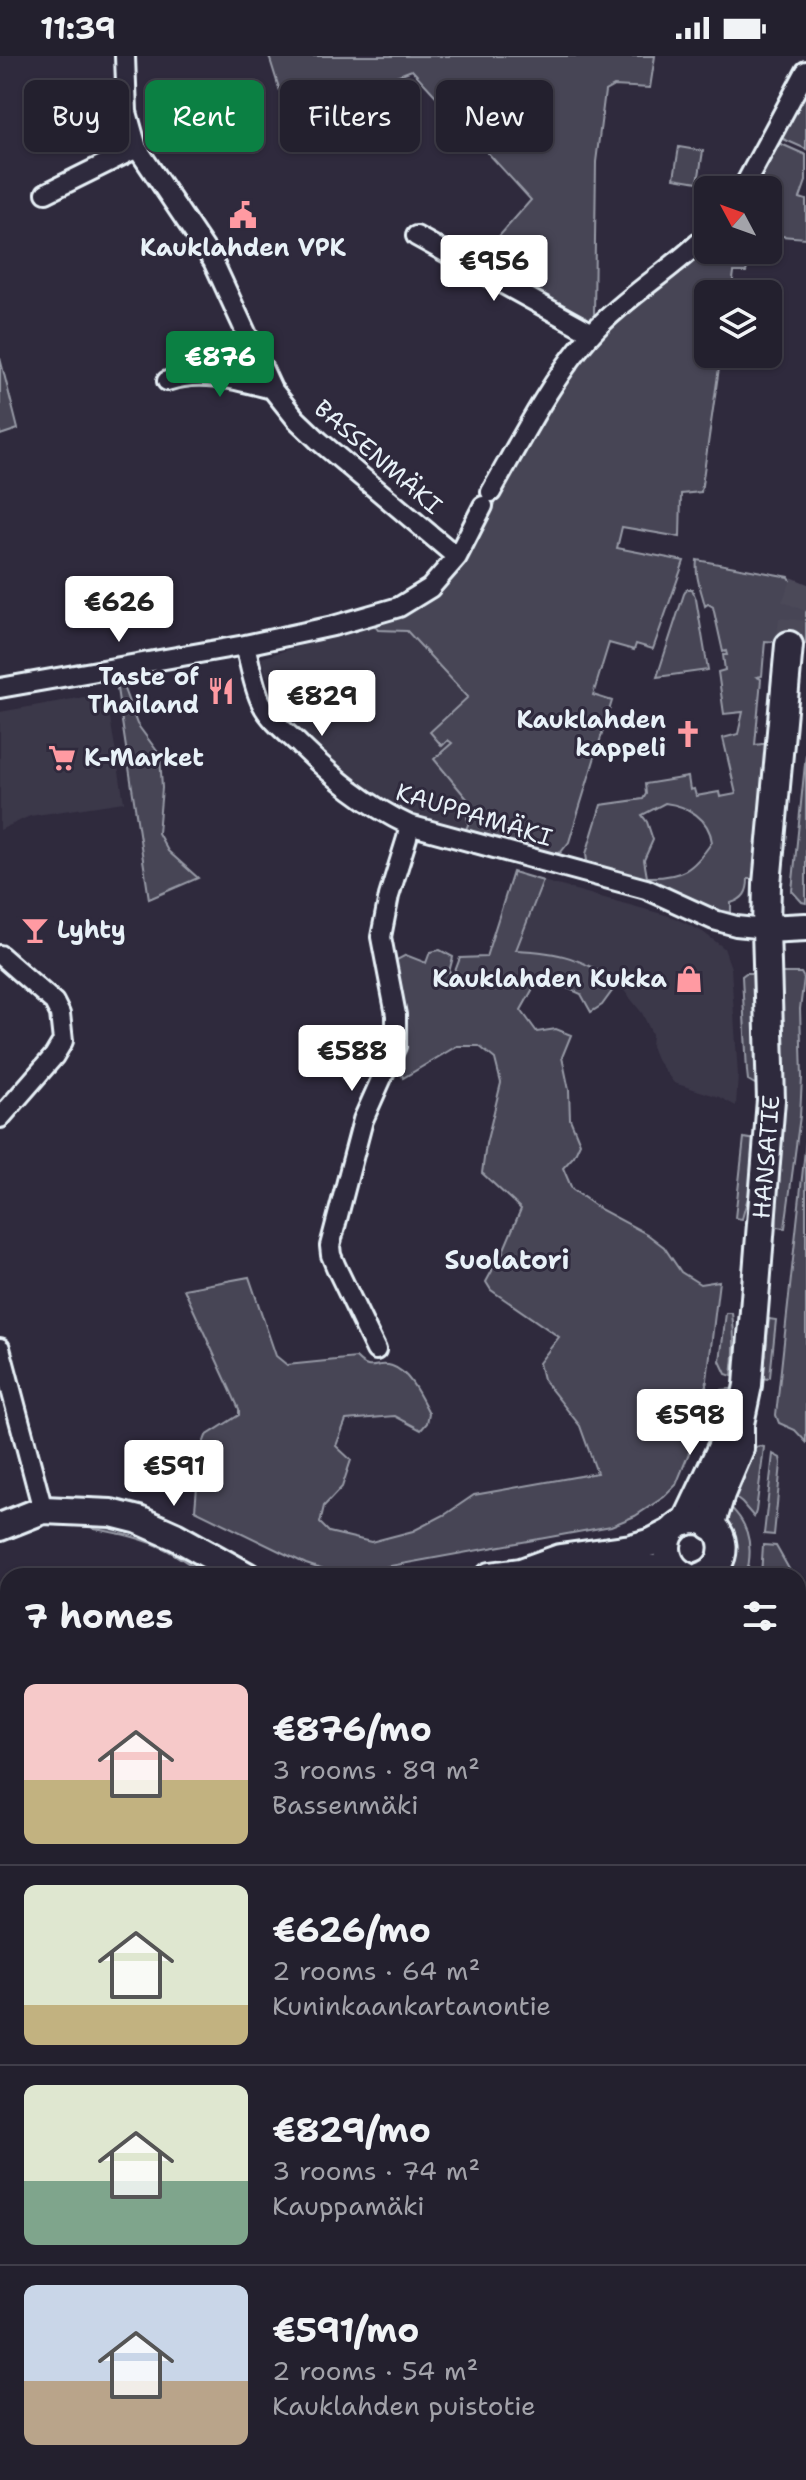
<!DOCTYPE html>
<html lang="en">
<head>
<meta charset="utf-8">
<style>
  body { margin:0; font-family:"Shantell Sans",sans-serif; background:#2b2836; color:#f1f3f6; height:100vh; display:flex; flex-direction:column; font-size:30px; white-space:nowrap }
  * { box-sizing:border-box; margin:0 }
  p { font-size:26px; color:#a3a3aa }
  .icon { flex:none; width:44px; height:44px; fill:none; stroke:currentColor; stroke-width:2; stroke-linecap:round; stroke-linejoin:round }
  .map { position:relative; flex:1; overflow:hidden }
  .side { position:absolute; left:0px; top:1512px; width:806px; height:912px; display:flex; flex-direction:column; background:#23202e; border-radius:24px 24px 0 0; box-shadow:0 2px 6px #0004,0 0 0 2px #403e4a }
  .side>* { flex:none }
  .banner { position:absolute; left:24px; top:24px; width:758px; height:72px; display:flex; gap:16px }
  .needle { width:52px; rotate:311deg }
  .buttons { position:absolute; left:694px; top:120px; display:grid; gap:16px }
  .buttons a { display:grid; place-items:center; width:88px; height:88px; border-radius:12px; background:#23202e; box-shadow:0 2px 6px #0004,0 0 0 2px #403e4a; font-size:40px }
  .price { position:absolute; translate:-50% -68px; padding:0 18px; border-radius:8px; background:#fff; color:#222; font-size:26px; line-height:52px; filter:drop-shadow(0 2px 4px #0008) }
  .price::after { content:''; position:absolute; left:50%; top:48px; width:24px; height:18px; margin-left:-12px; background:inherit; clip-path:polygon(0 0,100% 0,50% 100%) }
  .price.selected { background:#0b8043; color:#fff }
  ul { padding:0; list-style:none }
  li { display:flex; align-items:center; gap:24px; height:200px; padding:0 24px }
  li+li { border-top:2px solid #403e4a }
  li span { display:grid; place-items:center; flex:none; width:224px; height:160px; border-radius:12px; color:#555 }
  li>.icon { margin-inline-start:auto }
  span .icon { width:96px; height:96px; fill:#fffc; stroke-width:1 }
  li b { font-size:34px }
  h2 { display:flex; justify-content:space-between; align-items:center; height:96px; padding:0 24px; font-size:34px }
  .pill { padding:0 28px; border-radius:12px; background:#23202e; box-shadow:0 2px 6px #0004,0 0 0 2px #403e4a; font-size:28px; line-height:72px }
  .pill.selected { background:#0b8043; color:#fff }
  .status { display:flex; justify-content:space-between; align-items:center; height:56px; padding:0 40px; background:#23202e; direction:ltr }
  .status svg { height:22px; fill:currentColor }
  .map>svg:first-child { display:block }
</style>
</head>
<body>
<div class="status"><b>11:39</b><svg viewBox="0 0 49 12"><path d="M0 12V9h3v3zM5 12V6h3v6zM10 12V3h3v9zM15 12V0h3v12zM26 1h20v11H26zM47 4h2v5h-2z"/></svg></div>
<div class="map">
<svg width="806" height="2424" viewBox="0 0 806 2424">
  <rect width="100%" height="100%" fill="#2f2a3d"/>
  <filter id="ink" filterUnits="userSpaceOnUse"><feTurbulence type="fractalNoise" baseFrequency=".0125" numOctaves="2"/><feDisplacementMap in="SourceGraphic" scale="16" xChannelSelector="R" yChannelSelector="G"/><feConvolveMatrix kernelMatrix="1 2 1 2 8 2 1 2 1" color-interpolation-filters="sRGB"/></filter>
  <g filter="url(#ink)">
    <path fill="#3b3749" d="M373 567 378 574 407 575 468 642 430 676 442 689 481 656 473 750 467 762 469 767 465 775 405 761 381 749 301 681 285 663 270 631 261 602Z
      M106 637 124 746 30 760 0 774V656Z
      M543 825 673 861 703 876 724 892 731 912 738 1019 736 1050 719 1041 674 1027 656 1003 651 990 652 978 642 957 618 927 515 894Z
      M806 1994V2424H766L767 2416H798V2099Z
      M0 2030 8 2040V2416H151L157 2421 155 2424H0Z
      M278 2416H709L708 2424H278Z"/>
    <path fill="#464455" stroke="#979aa6" stroke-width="2" fill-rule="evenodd" d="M269 0H655L650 32 614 30 605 35 596 106 594 259 589 266 479 203 531 144 412 14 288 61Z
      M806 34V93L781 82Z
      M779 87 806 99V125L800 142 806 144V182L768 179V134H751Z
      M679 91 703 95 698 126 674 122Z
      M708 187V194H752L746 216H734L731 238H708V298H721L701 436 681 438 680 481 622 471 617 492 684 505 653 593 636 588 634 594 609 587 593 639 612 645 569 786 561 796 552 799 465 775 469 767 467 762 473 750 434 703 452 687 448 684 442 690 430 676 468 641 407 575 378 574 373 567 438 534 469 498 551 340 595 283 683 213Z
      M0 302 18 373 0 379Z
      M697 504 789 521 802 542 806 544V588L765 585 762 620 757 621 761 623 755 689 769 687 757 823H748C748 836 744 843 731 847V856L711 854 591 809 587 805 586 798 601 749 643 743 646 738 645 728 688 721 690 734 694 733 696 740 719 736 720 741 736 738 723 682 738 678 743 656 724 658 718 616 725 614 723 599H727L726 595 723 596 713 551 708 548 705 550C701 532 695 522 697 504ZM665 747C688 750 709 762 712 786 693 814 682 822 647 821L644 804 653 784 647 766 642 759Z
      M687 533H692L696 543 708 614 657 621 684 538Z
      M121 625 137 668 160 699 162 732 158 777 168 795 198 822 149 843 116 626Z
      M806 698V847L802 846 792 835Z
      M513 816 543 825 516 894C561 896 581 902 618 927L602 949 591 956 581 938 540 920 521 954 537 976 556 973 571 979 562 1001 569 1034 570 1063 580 1087 574 1100 563 1112 572 1133 600 1153 647 1178 664 1191 681 1216 700 1228 719 1225 702 1365 676 1429 664 1441 635 1460 611 1470 352 1517 327 1515 306 1508 195 1454 200 1396 206 1380 239 1359V1353L184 1233 249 1221 276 1300 287 1309 356 1302C372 1319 376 1304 392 1310 410 1316 421 1342 429 1357L427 1367 421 1374 395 1360 346 1364 336 1390 351 1404 342 1431 324 1450 320 1467 329 1476 371 1486 413 1475 446 1458 474 1439 597 1417 580 1370 543 1323 539 1307 559 1281 491 1234 486 1226 492 1215 493 1201 502 1198 521 1153 482 1117 486 1088 501 1027 495 1003 479 990H457L403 1022 397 1004 391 907 406 899 426 907 430 896 440 894 453 901 449 916 454 918 460 902 486 901Z
      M746 917H756L759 1027 755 1028 748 1024 747 1015 742 920Z
      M777 917H801L804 922 800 953 802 1022 800 1060 785 1172 777 1171 775 1118Z
      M744 1082 756 1084 753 1123 742 1163 735 1162Z
      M806 1085V1386L795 1374 779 1367 776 1359Z
      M726 1257H732C735 1279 735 1299 732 1320L726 1318 720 1305Z
      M769 1263 776 1264 770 1321 767 1323 763 1322Z
      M731 1333 721 1371 695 1418V1413L714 1370 719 1336 721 1334Z
      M759 1390 764 1391 756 1455 754 1461 742 1447 728 1436 752 1392Z
      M773 1398 780 1402 781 1407 774 1479 764 1478Z
      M724 1446C750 1465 754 1491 746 1520H724Z
      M90 1465 142 1475 223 1520C201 1520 186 1504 167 1494 144 1482 119 1477 94 1473L90 1470Z
      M763 1489 776 1490 793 1520H761Z
      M0 1558 8 1561V1703L0 1705Z
      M8 2159V2210L5 2213 8 2217 0 2223V2168Z
      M195 2416H278V2424H187Z"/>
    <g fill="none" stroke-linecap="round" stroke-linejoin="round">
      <path stroke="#4b4859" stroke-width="26" stroke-dasharray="26 13" stroke-linecap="butt" d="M789 589 793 553 806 522"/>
      <g stroke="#e8f1f8" stroke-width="24">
        <path id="street" d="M125 0 127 56 137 92 213 205 272 333 296 363 319 385 457 501
          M742 134 806 15
          M46 137 137 92
          M416 180 592 277
          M167 325C202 313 237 324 272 333
          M491 436C520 385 555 316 595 274 628 239 673 213 708 178
          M245 589C250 608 253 630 262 648 270 664 287 677 300 689 333 721 366 749 409 769L646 833 714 864 736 870 766 873
          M0 632 245 589 333 570 399 551 430 532 457 501 483 450
          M0 899 54 946 60 958 63 985 54 1000 0 1062
          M0 1292 43 1454
          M376 1294 336 1211 331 1199 330 1190 363 1064 396 990V959L381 881 389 840 407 782 409 769
          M0 1963 8 1974
          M167 2424 174 2416"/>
      </g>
      <g stroke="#e8f1f8" stroke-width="32">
        <g id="secondary">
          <path d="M766 873 806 871"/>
          <path d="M686 1466 724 1386 729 1380"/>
          <path id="s1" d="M711 1470 721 1438 740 1393V1368L748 1329 771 1044 766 873 767 828 789 589"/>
          <path d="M0 1471 43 1454 111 1457 139 1464 175 1480 247 1520"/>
          <path d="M490 1520 521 1516 560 1502 631 1492 652 1486 671 1476"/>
          <path d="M569 1520 634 1512 674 1513"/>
          <path d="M686 1520C657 1508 662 1464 696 1464 729 1465 732 1512 701 1520"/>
          <path d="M740 2424 741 2416"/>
        </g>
      </g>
      <use href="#street" stroke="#2f2a3d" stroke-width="18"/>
      <use href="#secondary" stroke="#2f2a3d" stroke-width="26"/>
      <g stroke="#e8f1f8" stroke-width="8">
        <path id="rail" d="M798 2206 806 2127
          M798 2345 806 2265
          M776 2424 777 2416
          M790 2424 791 2416"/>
      </g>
      <use href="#rail" stroke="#2f2a3d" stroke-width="5" stroke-dasharray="15" stroke-linecap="butt"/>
    </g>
  </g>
  <defs>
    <g id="civic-bare" transform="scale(2.16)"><path d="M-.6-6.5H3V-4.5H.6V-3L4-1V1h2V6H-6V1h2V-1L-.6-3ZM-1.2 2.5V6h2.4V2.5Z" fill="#ff9aa2" stroke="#2f2a3d" stroke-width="2.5" paint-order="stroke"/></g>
    <g id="restaurant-bare" transform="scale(2.16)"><path d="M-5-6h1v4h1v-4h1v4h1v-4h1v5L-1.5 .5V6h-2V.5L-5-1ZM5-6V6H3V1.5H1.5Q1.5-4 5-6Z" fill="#ff9aa2" stroke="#2f2a3d" stroke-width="2.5" paint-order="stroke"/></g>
    <g id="church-bare" transform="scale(2.16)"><path d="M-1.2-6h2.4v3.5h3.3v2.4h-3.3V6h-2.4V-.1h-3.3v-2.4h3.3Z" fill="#ff9aa2" stroke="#2f2a3d" stroke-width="2.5" paint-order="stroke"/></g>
    <g id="supermarket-bare" transform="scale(2.16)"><path d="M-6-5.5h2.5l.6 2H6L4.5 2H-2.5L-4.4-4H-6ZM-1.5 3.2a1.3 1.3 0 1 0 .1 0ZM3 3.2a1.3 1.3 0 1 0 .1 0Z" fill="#ff9aa2" stroke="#2f2a3d" stroke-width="2.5" paint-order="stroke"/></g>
    <g id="bar-bare" transform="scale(2.16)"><path d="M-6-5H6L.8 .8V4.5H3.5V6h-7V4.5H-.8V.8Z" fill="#ff9aa2" stroke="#2f2a3d" stroke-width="2.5" paint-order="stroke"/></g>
    <g id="shop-bare" transform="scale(2.16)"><path d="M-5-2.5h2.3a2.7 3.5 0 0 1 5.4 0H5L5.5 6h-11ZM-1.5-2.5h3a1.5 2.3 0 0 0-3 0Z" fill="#ff9aa2" stroke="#2f2a3d" stroke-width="2.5" paint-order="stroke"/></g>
  </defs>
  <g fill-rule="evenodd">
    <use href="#civic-bare" x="243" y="159"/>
    <use href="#restaurant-bare" x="221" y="635"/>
    <use href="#church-bare" x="688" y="678"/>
    <use href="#supermarket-bare" x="62" y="702"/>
    <use href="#bar-bare" x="35" y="874"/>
    <use href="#shop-bare" x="689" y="923"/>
  </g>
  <g text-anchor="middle" stroke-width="6" stroke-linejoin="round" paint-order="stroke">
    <g font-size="24" font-weight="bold" fill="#e8f1f8" stroke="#2f2a3d" text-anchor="end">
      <text x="243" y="200" text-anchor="middle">Kauklahden VPK</text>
      <text x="199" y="629">Taste of<tspan x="199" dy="28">Thailand</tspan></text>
      <text x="666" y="672">Kauklahden<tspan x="666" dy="28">kappeli</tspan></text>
      <text x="84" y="710" text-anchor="start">K-Market</text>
      <text x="57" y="882" text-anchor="start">Lyhty</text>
      <text x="667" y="931">Kauklahden Kukka</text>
    </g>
    <g font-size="24" fill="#e8f1f8" stroke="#2f2a3d">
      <text transform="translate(378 401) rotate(41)" y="8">BASSENMÄKI</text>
      <text transform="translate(474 759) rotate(17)" y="8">KAUPPAMÄKI</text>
      <text dy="8" stroke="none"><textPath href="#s1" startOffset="376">HANSATIE</textPath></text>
    </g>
    <g font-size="26" font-weight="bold" fill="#e8f1f8" stroke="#2f2a3d">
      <text x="507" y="1213">Suolatori</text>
    </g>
  </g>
</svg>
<div class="buttons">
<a><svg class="needle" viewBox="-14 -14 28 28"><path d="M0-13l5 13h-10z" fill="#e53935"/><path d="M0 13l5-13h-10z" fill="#a3a3aa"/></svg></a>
<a><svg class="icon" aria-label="layers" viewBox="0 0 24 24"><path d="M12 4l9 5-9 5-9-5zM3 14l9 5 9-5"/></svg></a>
</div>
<b class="price" style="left:494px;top:247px">€956</b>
<b class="price selected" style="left:220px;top:343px">€876</b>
<b class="price" style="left:119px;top:588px">€626</b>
<b class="price" style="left:322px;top:682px">€829</b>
<b class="price" style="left:352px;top:1037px">€588</b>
<b class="price" style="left:690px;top:1401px">€598</b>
<b class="price" style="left:174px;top:1452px">€591</b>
<div class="banner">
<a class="pill">Buy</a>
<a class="pill selected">Rent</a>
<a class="pill">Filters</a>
<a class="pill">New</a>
</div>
<section class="side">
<h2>7 homes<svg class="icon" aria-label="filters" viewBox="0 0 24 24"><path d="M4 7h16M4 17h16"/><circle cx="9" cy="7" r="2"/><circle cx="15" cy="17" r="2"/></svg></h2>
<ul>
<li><span style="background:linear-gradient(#f6c9c9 60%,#c2b280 0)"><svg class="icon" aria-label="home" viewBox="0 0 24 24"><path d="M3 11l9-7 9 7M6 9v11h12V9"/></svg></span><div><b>€876/mo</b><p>3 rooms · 89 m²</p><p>Bassenmäki</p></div></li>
<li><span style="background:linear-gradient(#dfe7d0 75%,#c2b280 0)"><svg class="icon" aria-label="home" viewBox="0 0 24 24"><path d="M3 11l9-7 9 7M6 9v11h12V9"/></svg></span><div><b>€626/mo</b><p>2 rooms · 64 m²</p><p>Kuninkaankartanontie</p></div></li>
<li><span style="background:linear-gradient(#dfe7d0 60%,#7fa58c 0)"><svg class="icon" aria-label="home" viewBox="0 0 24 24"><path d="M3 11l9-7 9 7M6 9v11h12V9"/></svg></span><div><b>€829/mo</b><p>3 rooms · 74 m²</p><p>Kauppamäki</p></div></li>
<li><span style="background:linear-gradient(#c9d6e8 60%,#b9a48a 0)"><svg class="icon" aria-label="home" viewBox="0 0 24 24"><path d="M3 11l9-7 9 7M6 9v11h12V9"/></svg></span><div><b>€591/mo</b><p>2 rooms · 54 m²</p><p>Kauklahden puistotie</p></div></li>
</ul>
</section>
</div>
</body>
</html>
